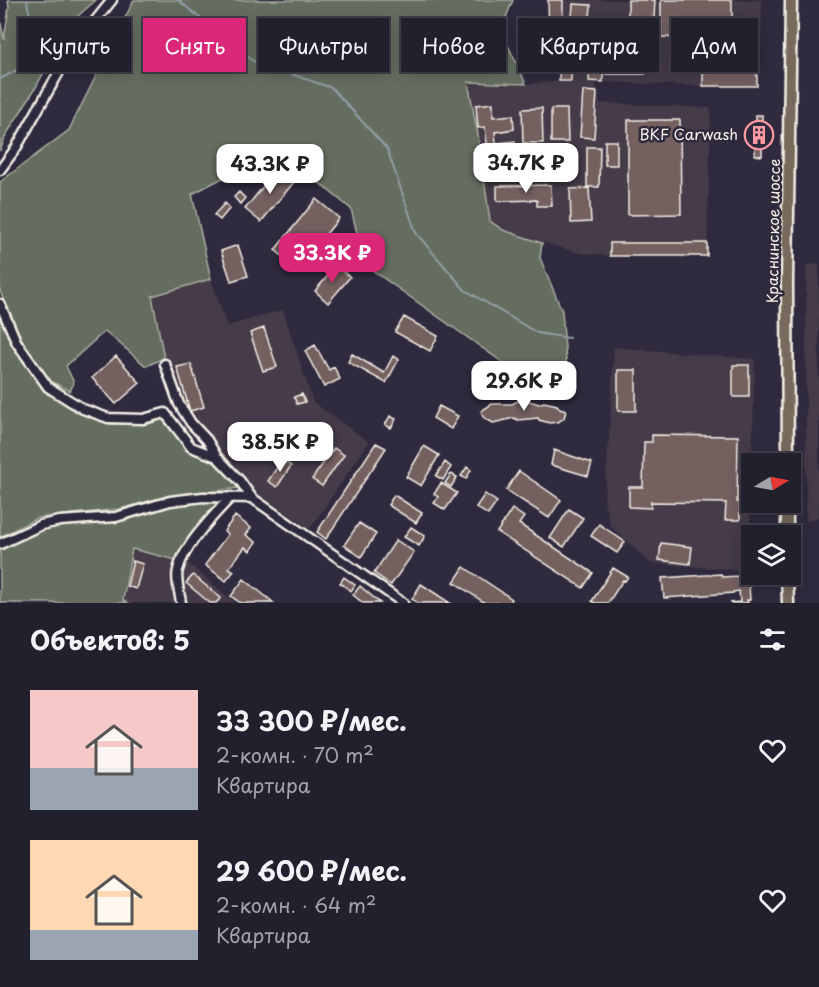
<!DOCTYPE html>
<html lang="ru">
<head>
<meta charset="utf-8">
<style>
  body { margin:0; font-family:"Playpen Sans",sans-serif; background:#2b2836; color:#f1f3f6; height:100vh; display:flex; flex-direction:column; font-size:22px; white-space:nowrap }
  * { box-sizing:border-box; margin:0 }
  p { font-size:20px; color:#a3a3aa }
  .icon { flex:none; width:33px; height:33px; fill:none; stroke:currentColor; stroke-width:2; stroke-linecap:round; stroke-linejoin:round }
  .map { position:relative; height:603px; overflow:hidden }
  .panel { display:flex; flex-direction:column; background:#23202e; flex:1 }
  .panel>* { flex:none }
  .top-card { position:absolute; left:18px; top:18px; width:783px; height:54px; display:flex; gap:12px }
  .needle { width:39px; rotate:80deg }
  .buttons { position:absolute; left:741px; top:453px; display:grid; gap:12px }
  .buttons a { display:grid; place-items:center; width:60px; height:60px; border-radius:0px; background:#23202e; box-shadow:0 3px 15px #0003,0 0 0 2px #403e4a; font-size:30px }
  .price { position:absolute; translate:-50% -51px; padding:0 14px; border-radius:12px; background:#fff; color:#222; font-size:20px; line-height:39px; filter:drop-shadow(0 2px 3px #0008) }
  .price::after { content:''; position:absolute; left:50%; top:36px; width:18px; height:14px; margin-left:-9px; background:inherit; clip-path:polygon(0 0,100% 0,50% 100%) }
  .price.current { background:#db2777; color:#fff }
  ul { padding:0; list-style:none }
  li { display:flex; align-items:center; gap:18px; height:150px; padding:0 30px }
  li span { display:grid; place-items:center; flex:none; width:168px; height:120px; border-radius:0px; color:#555 }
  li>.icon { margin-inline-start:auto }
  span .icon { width:72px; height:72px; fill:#fffc; stroke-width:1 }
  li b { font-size:26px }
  h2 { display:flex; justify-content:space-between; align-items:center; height:72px; padding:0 30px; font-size:26px }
  .tag { padding:0 21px; border-radius:0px; background:#23202e; box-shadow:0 3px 15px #0003,0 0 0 2px #403e4a; font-size:21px; line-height:54px }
  .tag.current { background:#db2777; color:#fff }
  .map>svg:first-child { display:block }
</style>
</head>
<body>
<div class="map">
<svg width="819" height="603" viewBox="0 0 819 603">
  <rect width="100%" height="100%" fill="#2f2a3d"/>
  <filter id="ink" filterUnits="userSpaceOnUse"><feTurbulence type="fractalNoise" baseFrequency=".0167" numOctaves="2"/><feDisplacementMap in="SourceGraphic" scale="12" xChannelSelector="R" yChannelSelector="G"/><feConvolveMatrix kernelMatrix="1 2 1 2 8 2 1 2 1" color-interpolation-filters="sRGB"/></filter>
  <g filter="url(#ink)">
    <path fill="#443a48" d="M548 0H762L761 42 758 44 757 86H703L596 82 600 103 711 108 707 256H610L579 253 503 230 490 221 478 135 468 82 526 84 559 81 560 45 549 35Z
      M819 264V516L806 522V265Z
      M211 279 227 326 283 310 313 402 369 442 310 529 252 490 185 408 164 358 151 296Z
      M614 347 755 359 749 571 650 563 611 527 604 501 610 424Z
      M132 549 187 562 235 603H128L123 600Z"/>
    <path fill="#656d60" stroke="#acafa4" stroke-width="1.5" d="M8 0H96L70 23 36 87 6 135 0 151V19L4 39 9 7Z
      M134 0H513L501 30 526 84 468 82 478 135 490 221 503 230 542 243 540 258 562 311 567 373 515 371 365 265 351 209 278 149 192 194 211 279 152 296 164 358 146 366 105 331 66 366 74 383 70 391 48 380 21 338 0 291V182L69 130Z
      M0 316 14 346 48 395 55 394 92 418 111 424H149L161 418 186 448 216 463 240 488 156 499 120 509 37 518 0 537Z
      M202 500H220L196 527 176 560 132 549 123 600 128 603H0V551L39 528 107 522 164 506Z"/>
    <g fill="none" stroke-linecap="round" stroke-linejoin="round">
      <path stroke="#919ea6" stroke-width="2" d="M178 0 253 61 332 88 387 149 416 233 465 290 537 333 569 338
        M0 79 19 69 38 66C44 45 29 22 27 0"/>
    </g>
    <path fill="#746160" stroke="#f4f1e8" stroke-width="1.5" d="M548 0H563V35H549Z
      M628 0H655L654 18H628Z
      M661 0H732V52L693 53V69H673V57H680L679 38 661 37Z
      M573 4 591 5 590 18 572 17Z
      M560 44 572 45 571 81H559Z
      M590 47H604L603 82 589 81Z
      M606 60H645V74H606Z
      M757 71V86H703V72Z
      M583 91 597 92 594 138 580 137Z
      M493 103V117L513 115 514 129 495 132 496 143 515 141 516 149 510 148 511 155 500 156V150L488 152 485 127 478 128 476 105Z
      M542 108 543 143H523L522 109Z
      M551 109H567L568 142H551Z
      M756 115H762V156L755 155Z
      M628 120H680L681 214 628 215Z
      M605 141H617V165H605Z
      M587 147H600L599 187H587Z
      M568 161 569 176H555L554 162Z
      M278 168 294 182 261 222 245 209Z
      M551 185 552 206H537V200L497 201V186Z
      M589 188 591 222 571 223 570 189Z
      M239 192 245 198 240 204 234 197Z
      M316 199 339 218 298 269 275 250Z
      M225 203 230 208 220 220 214 215Z
      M610 243H707V256H610Z
      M238 245 248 276 231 281 221 251Z
      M336 266 350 277 328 303 315 291Z
      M404 317 438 336 430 351 395 332Z
      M264 328 277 367 263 371 250 333Z
      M315 345 329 370 334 367 340 379 324 387 305 351Z
      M352 354 384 373 393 356 399 359 386 383 348 362Z
      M116 356 140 383 116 404 92 378Z
      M191 364 204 407 190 411 177 367Z
      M733 365H749V397H733Z
      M618 370H636V411H618Z
      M302 394 305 402 297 404 294 397Z
      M518 401H529L539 404 544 402 557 405 560 409 566 411 564 418 558 422 550 423 539 420 538 418 518 420 514 418 493 423 483 417 481 411 492 404H512Z
      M439 406 458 416 451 429 433 418Z
      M390 416 396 419 391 428 385 425Z
      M652 435 738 436 737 502H740V520H725L726 503 651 502V508L629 507V487H643L644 442H652Z
      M376 443 386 448 326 539 317 532Z
      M424 446 439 455 421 486 406 477Z
      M334 448 344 455 322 486 312 479Z
      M554 450 592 463 588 476 551 465Z
      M282 460 291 466 277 487 268 481Z
      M445 462 451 467 443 480 436 476Z
      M467 467 471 470 466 479 461 476Z
      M519 471 561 500 549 518 506 490Z
      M451 474 457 477 451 487 445 483Z
      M441 483 457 493 445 510 434 503 438 497 434 494Z
      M485 494 497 502 488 515 476 507Z
      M394 495 422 513 416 523 388 505Z
      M512 509 524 517 519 524 593 573 583 588 497 532Z
      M569 509 583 518 564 547 550 538Z
      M235 516 251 528 246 535 256 542 250 551 245 547 229 568 234 571 226 581 205 565 228 534 224 531Z
      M359 523 376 534 361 557 344 545Z
      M599 524 625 542 617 553 591 536Z
      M411 527 425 536 419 546 404 537Z
      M396 540 414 552 391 585 374 573Z
      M661 543 692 547 690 564 659 560Z
      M743 543H752V560L743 559Z
      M133 561 143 564 136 589 127 586Z
      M464 567 512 599 510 603H485L454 582Z
      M613 568 628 577 625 581 623 580 608 603H595L592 601Z
      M721 574 722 577 741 576 742 581 746 580V585H749L750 600H747L748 603H730L740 602 739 591 733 592V593L664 598 662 578Z
      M193 575 221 598 216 603H210L186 583Z
      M344 577 355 585 351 591 340 583Z
      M244 579 274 603H240L231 596Z
      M421 584 450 603H418L412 599Z
      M360 586 380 603H363L353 595Z"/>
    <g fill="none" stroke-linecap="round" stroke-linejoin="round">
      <g stroke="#f4f1e8" stroke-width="13">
        <path id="minor" d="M0 170 16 148 71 51 112 0
          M0 304 17 343 48 387 83 409 108 418 143 419 165 413 191 447 217 457
          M165 364 179 404 191 423 207 440 217 457 240 481 252 498 403 603
          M0 544 41 525 60 521 116 517 170 501 203 497 252 498
          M181 603C180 593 175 579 178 570 184 545 214 515 231 497"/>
      </g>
      <g stroke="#f4f1e8" stroke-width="15">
        <path id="major" d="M788 464 787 283 791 0
          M787 502V536
          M787 574 788 603"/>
      </g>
      <use href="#minor" stroke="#2f2a3d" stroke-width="8"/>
      <use href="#major" stroke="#77695c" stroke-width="10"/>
    </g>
  </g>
  <defs>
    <g id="building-ring" transform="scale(1.5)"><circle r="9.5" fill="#2f2a3d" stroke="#ff9aa2" stroke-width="1.5"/><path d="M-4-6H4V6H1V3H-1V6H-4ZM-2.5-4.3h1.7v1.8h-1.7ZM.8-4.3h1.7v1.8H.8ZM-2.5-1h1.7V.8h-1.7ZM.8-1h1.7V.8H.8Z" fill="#ff9aa2"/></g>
  </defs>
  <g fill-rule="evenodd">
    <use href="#building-ring" x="759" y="135"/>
  </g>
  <g text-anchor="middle" stroke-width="5" stroke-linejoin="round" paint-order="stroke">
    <g font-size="15" fill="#f4f1e8" stroke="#2f2a3d" text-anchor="end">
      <text x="738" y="140">BKF Carwash</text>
    </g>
    <g font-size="15" fill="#f4f1e8" stroke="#2f2a3d">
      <text transform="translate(774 231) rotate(-89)" y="5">Краснинское шоссе</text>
    </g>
  </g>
</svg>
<div class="buttons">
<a><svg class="needle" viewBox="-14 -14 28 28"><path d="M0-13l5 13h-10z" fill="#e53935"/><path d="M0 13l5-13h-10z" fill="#a3a3aa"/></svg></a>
<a><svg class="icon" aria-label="layers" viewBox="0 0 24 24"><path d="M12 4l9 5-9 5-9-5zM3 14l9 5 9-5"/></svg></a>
</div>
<b class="price" style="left:526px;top:194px">34.7K ₽</b>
<b class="price" style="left:270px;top:195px">43.3K ₽</b>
<b class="price current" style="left:332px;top:284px">33.3K ₽</b>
<b class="price" style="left:524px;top:412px">29.6K ₽</b>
<b class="price" style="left:280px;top:473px">38.5K ₽</b>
<div class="top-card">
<a class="tag">Купить</a>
<a class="tag current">Снять</a>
<a class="tag">Фильтры</a>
<a class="tag">Новое</a>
<a class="tag">Квартира</a>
<a class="tag">Дом</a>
</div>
</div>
<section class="panel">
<h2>Объектов: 5<svg class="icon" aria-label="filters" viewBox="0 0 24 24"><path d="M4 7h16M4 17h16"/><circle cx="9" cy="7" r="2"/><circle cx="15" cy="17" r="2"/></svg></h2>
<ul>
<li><span style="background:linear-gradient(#f6c9c9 65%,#9aa5b1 0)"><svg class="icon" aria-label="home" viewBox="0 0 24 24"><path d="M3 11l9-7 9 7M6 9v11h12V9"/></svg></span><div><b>33 300 ₽/мес.</b><p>2-комн. · 70 m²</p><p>Квартира</p></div><svg class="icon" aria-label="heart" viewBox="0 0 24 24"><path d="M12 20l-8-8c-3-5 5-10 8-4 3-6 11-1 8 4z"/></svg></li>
<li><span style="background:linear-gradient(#ffd9b3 75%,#9aa5b1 0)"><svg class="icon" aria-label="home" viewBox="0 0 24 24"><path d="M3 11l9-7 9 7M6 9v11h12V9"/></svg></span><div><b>29 600 ₽/мес.</b><p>2-комн. · 64 m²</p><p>Квартира</p></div><svg class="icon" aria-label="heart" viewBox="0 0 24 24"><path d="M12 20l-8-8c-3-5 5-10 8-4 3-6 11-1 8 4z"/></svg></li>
</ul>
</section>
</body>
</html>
